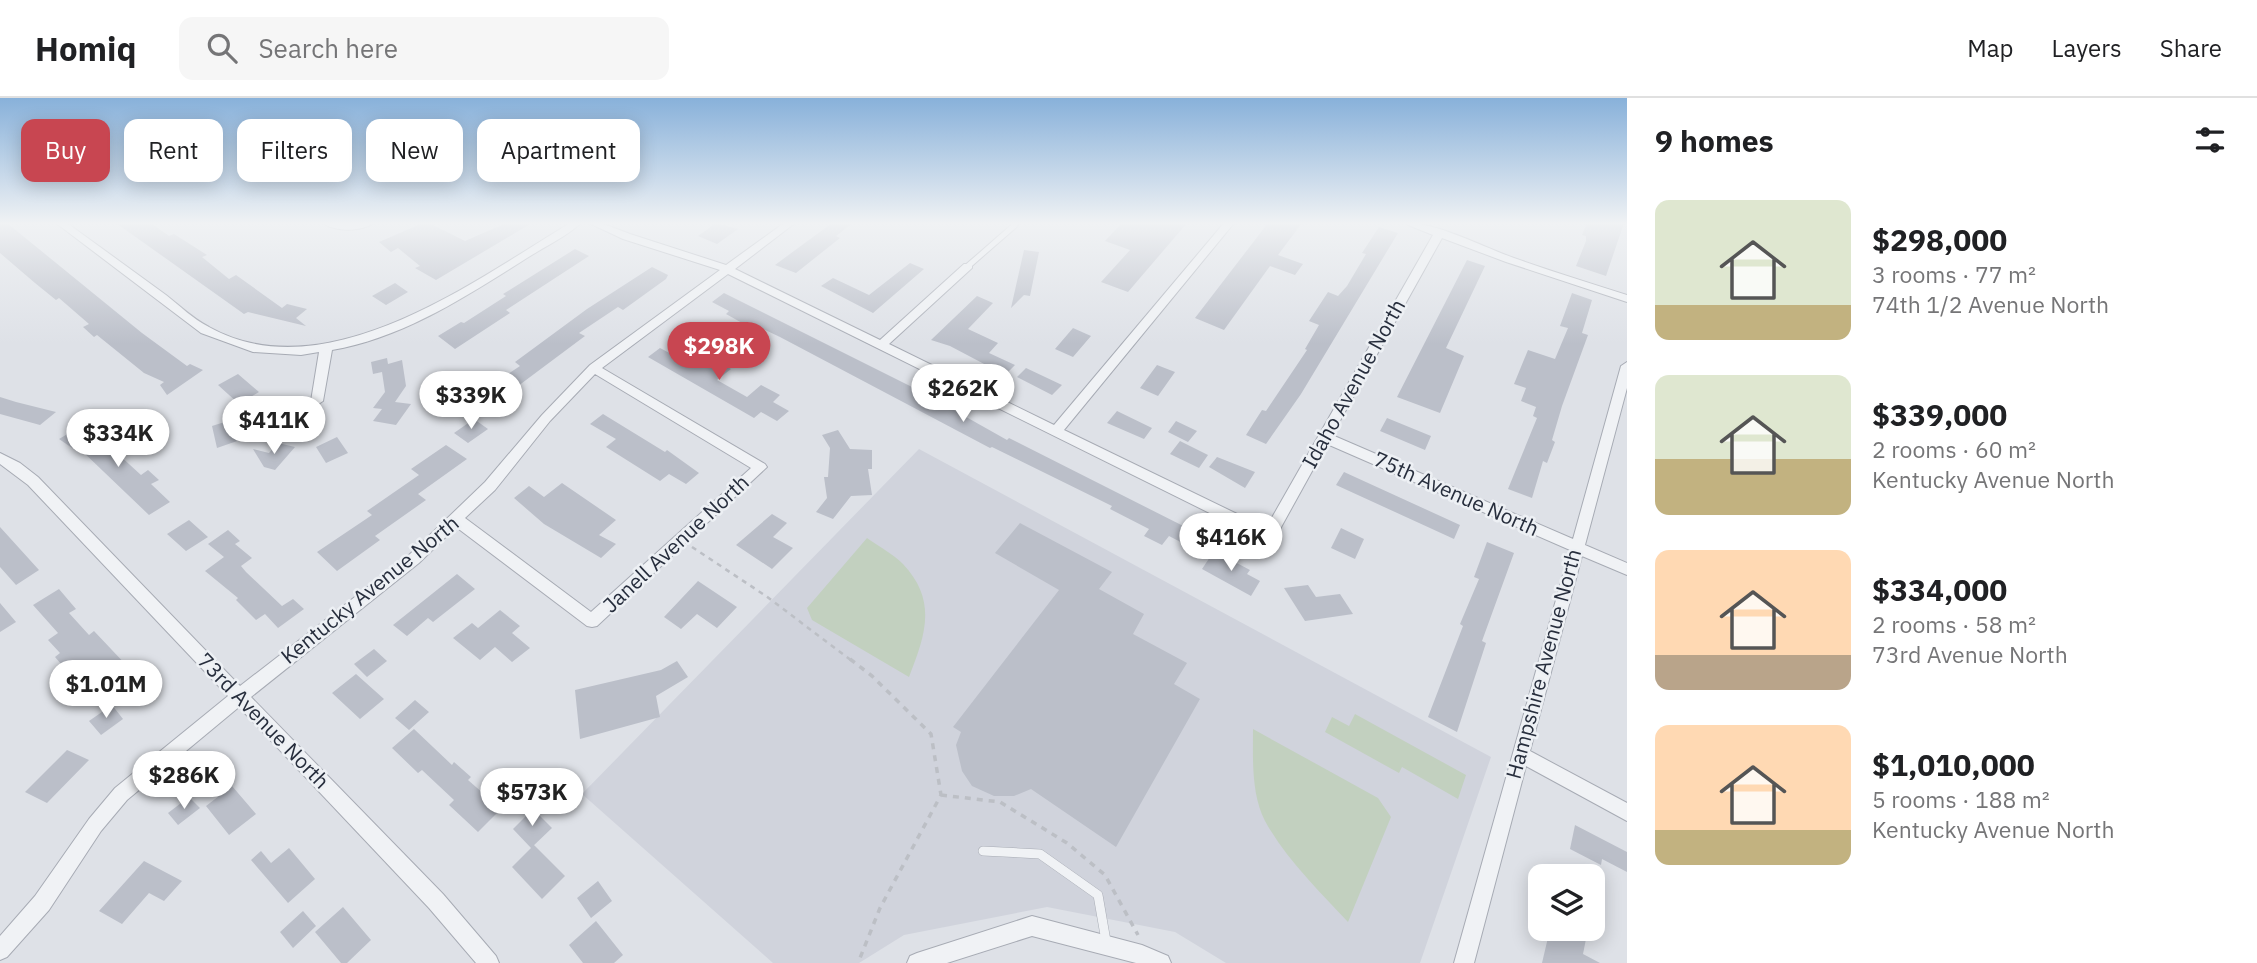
<!DOCTYPE html>
<html lang="en">
<head>
<meta charset="utf-8">
<style>
  body { margin:0; font-family:"IBM Plex Sans",sans-serif; background:#f6f6f6; color:#202124; height:100vh; display:flex; flex-direction:column; font-size:26px; white-space:nowrap }
  * { box-sizing:border-box; margin:0 }
  p { font-size:23px; color:#757577 }
  .icon { flex:none; width:38px; height:38px; fill:none; stroke:currentColor; stroke-width:2; stroke-linecap:round; stroke-linejoin:round }
  .map { position:relative; flex:1; overflow:hidden }
  .sheet { display:flex; flex-direction:column; background:#fff; width:630px }
  .sheet>* { flex:none }
  .guide { position:absolute; left:21px; top:21px; width:665px; height:63px; display:flex; gap:14px }
  .controls { position:absolute; left:1528px; top:766px; display:grid; gap:14px }
  .controls a { display:grid; place-items:center; width:77px; height:77px; border-radius:14px; background:#fff; box-shadow:0 4px 18px #0003; font-size:35px }
  .price { position:absolute; translate:-50% -60px; padding:0 16px; border-radius:24px; background:#fff; color:#222; font-size:23px; line-height:46px; filter:drop-shadow(0 2px 4px #0008) }
  .price::after { content:''; position:absolute; left:50%; top:42px; width:21px; height:16px; margin-left:-10px; background:inherit; clip-path:polygon(0 0,100% 0,50% 100%) }
  .price.active { background:#c84651; color:#fff }
  ul { padding:0; list-style:none }
  li { display:flex; align-items:center; gap:21px; height:175px; padding:0 28px }
  li span { display:grid; place-items:center; flex:none; width:196px; height:140px; border-radius:14px; color:#555 }
  li>.icon { margin-inline-start:auto }
  span .icon { width:84px; height:84px; fill:#fffc; stroke-width:1 }
  li b { font-size:30px }
  h2 { display:flex; justify-content:space-between; align-items:center; height:84px; padding:0 28px; font-size:30px }
  .pill { padding:0 24px; border-radius:14px; background:#fff; box-shadow:0 4px 18px #0003; font-size:24px; line-height:63px }
  .pill.active { background:#c84651; color:#fff }
  header { display:flex; align-items:center; gap:42px; box-sizing:border-box; height:98px; padding:0 35px; background:#fff; border-bottom:2px solid #e0e0e0 }
  header strong { font-size:33px }
  nav { display:flex; gap:38px; margin-inline-start:auto; font-size:24px }
  .search { width:490px; height:63px; background:#f6f6f6; display:flex; align-items:center; gap:18px; box-sizing:border-box; padding:0 24px; border-radius:14px; color:#757577; font-size:26px }
  main { display:flex; flex:1; min-height:0 }
  .map>svg:first-child { display:block }
</style>
</head>
<body>
<header>
<strong>Homiq</strong>
<div class="search"><svg class="icon" aria-label="search" viewBox="0 0 24 24"><circle cx="10" cy="10" r="6"/><path d="M15 15l6 6"/></svg>Search here</div>
<nav><a>Map</a><a>Layers</a><a>Share</a></nav>
</header>
<main>
<div class="map">
<svg width="1627" height="865" viewBox="0 0 1627 865">
  <rect width="100%" height="100%" fill="#dee1e7"/>
  <path fill="#d0d3dc" d="M919 351 1491 659 1420 865H1226L1175 834 1047 809 904 837 859 865H773L582 696Z"/>
  <path fill="#c2d0bf" d="M867 440C878 448 893 456 903 466 938 503 925 538 909 579L812 522 807 510Z
    M1355 616 1466 677 1458 701 1402 669 1399 675 1325 634 1332 619 1349 628Z
    M1253 631 1378 700 1391 719 1348 824C1319 793 1286 761 1265 723 1251 696 1253 660 1253 631Z"/>
  <path fill="#bbbfc9" d="M0 125H7L142 235 187 268 190 266 203 272 167 297 160 287 164 284 144 275 97 237 94 239 83 229 89 226 59 200 56 202 35 185 0 155Z
    M116 125H151L169 138 174 136 207 157 202 159 229 181 236 177 282 210 287 206 307 211 296 220 306 228 248 214 244 216Z
    M423 125H429L465 143 506 125H532L436 182 415 170 420 168 398 150 391 154 379 144Z
    M716 125 738 131 717 146 698 138Z
    M832 125H853L836 138 840 140 796 175 775 167Z
    M1122 125H1187L1128 194 1101 184 1130 152 1105 143Z
    M1268 125H1302L1278 157 1303 166 1295 177 1270 168 1224 232 1195 220Z
    M1587 125H1624L1606 178 1576 168 1586 143V138L1582 137Z
    M1379 129 1398 135 1301 296 1266 346 1246 337 1262 312 1266 313 1307 252 1305 251 1319 227 1309 223 1328 194 1338 198 1347 188 1366 156 1362 155Z
    M575 151 589 158 506 212 510 215 455 251 438 238 461 224 464 225 506 198 503 196Z
    M1024 152 1039 154 1030 198 1024 197 1011 210Z
    M1467 162 1485 168 1446 250 1464 258 1440 315 1397 299Z
    M910 165 924 171 873 215 821 188 833 180 869 197Z
    M652 169 668 177 666 181 623 212 618 209 579 235 585 238 514 291 519 294 499 308 480 295 520 268 515 264 587 211Z
    M395 185 408 194 386 207 372 198Z
    M724 195 920 293 1007 342 1009 340 1207 440 1198 453 1169 438 1162 447 1144 438 1149 431 1110 411 1112 408 992 349 990 350 780 239 761 230 755 234 741 228 744 226 726 216 729 213 712 204Z
    M1572 195 1592 202 1582 235 1588 237 1562 308 1552 342 1555 344 1547 365 1543 363 1532 400 1508 391 1537 320 1533 318 1536 309 1521 303 1526 290 1514 286 1528 252 1555 261 1568 230 1560 228Z
    M977 198 993 205 968 231 998 245 989 255 1015 267 1005 277 950 248 931 242Z
    M1073 230 1091 238 1073 259 1055 251Z
    M689 247 731 271 717 282 747 299 761 287 780 297 773 304 789 313 777 323 761 314 754 320 648 259 660 250 675 258Z
    M387 260 388 266 402 262 406 288 395 304 411 306 396 327 373 323 382 311 373 310 385 294 382 274 373 276 371 264Z
    M1157 267 1175 274 1158 298 1140 290Z
    M1026 270 1062 287 1052 297 1017 279Z
    M238 276 259 294 239 306 218 287Z
    M0 299 16 304 56 314 40 327 0 316Z
    M1117 313 1152 330 1144 341 1107 325Z
    M603 316 665 354 667 352 699 375 686 386 669 376 660 383 606 349 616 341 590 326Z
    M1387 320 1431 338 1425 352 1380 333Z
    M234 321 240 342 217 350 212 328Z
    M474 321 488 331 468 345 454 335Z
    M1176 323 1197 333 1188 344 1168 334Z
    M81 328 121 354 118 356 141 377 148 372 159 382 151 386 170 404 149 417 81 352 78 354 59 341Z
    M838 332 850 351 872 352V371H868L872 397 851 398 833 421 816 414 827 400 824 379H828L830 350 822 337Z
    M337 339 348 355 326 365 316 349Z
    M1180 343 1208 357 1199 370 1170 356Z
    M278 345 295 349 275 372 264 369 253 351 269 355Z
    M446 347 467 361 418 396 426 402 375 438 380 442 337 473 317 454 372 417 367 413 419 377 411 371Z
    M1217 359 1255 374 1245 390 1209 369Z
    M1344 374 1460 427 1454 441 1336 387Z
    M562 385 616 422 599 437 616 446 601 460 544 426 514 400 529 388 544 399Z
    M772 416 787 425 773 439 793 450 772 471 736 447Z
    M189 422 208 439 186 453 167 436Z
    M1020 425 1112 474 1099 491 1144 516 1133 536 1187 565 1174 586 1200 601 1116 749 1031 691 1014 698H994L972 688 962 673 956 647 961 634 953 629 1059 492 995 455Z
    M0 429 39 472 16 487 0 469Z
    M1341 430 1364 441 1355 461 1331 450Z
    M228 432 240 443 235 446 252 460 241 468 246 474 282 508 293 501 304 511 278 530 265 516 256 522 236 502 238 500 205 473 224 459 208 446Z
    M1487 444 1514 455 1482 543 1486 545 1457 634 1428 619 1463 528 1460 526 1479 481 1474 479Z
    M1214 453 1250 472 1247 476 1260 483 1251 498 1202 471Z
    M457 476 475 491 433 524 428 520 407 538 393 527Z
    M698 483 737 509 717 530 697 516 681 531 664 519Z
    M1308 487 1316 499 1340 496 1353 516 1305 523 1284 490Z
    M59 491 76 511 69 515 89 537 94 533 146 588 119 606 83 563 67 573 55 559 60 555 48 542 58 535 33 507Z
    M0 505 16 524 0 534Z
    M500 512 520 528 512 535 530 550 512 564 495 549 480 562 453 540 472 525 478 530Z
    M374 551 387 563 367 579 354 566Z
    M677 563 688 579 656 598 660 619 580 641 575 592 661 572Z
    M356 576 384 601 360 621 332 595Z
    M415 602 429 614 409 632 395 620Z
    M112 607 123 621 101 637 89 623Z
    M414 631 452 667 454 664 471 679 468 682 501 711 478 734 449 707 454 702 422 672 418 675 392 650Z
    M67 652 89 662 47 705 25 694Z
    M232 688 256 716 229 737 206 708Z
    M189 699 200 710 178 727 168 715Z
    M533 711 552 730 531 750 513 731Z
    M1575 727 1627 754V774L1602 761 1601 767 1570 751Z
    M534 747 565 778 542 801 512 769Z
    M289 750 315 781 288 805 251 762 261 753 271 765Z
    M144 763 182 783 164 803 149 795 122 826 99 813Z
    M598 783 612 803 591 820 577 800Z
    M343 809 371 842 347 865H341L315 834Z
    M303 813 316 828 293 850 280 834Z
    M596 823 623 857 614 865H583L569 847Z
    M1550 831H1588L1583 856 1600 865H1542Z"/>
  <g fill="none" stroke-linecap="round" stroke-linejoin="round">
    <g stroke="#a7abb4" stroke-width="7">
      <path id="service-far1" d="M968 168 1015 127"/>
    </g>
    <g stroke="#a7abb4" stroke-width="10">
      <path id="service" d="M983 753 1040 756 1098 797 1106 843"/>
    </g>
    <g stroke="#a7abb4" stroke-width="2">
      <path id="minor" d="M56 125H67C100 149 133 173 166 197 180 208 193 221 209 229 325 294 473 184 570 125H581C566 139 544 149 527 160 467 198 403 240 332 252L323 303 317 307 311 303 319 254 301 257 253 254 201 235Z
        M322 125H374C360 134 336 134 322 125Z
        M589 125H601L630 136 726 167 784 125H795L735 171 880 242 964 166H972V170L889 246 1054 327 1224 125H1234L1064 332 1266 430 1433 137 1408 127 1407 125C1438 125 1483 149 1514 160 1551 173 1589 185 1627 197V204L1506 164 1442 140 1332 337 1573 441 1621 268 1627 264V290L1585 447 1627 465V477L1582 458 1530 653 1627 705V723L1526 668 1474 865H1454L1570 452 1327 346 1274 442H1264L728 176 602 270 765 366 767 369 597 528 592 529 587 528 456 429 419 465 251 599 443 796 496 858 499 865H476L429 810 239 609 127 702 101 733 49 812 7 859 0 862V838L35 798 89 721 115 690 228 598 28 387 0 366V355L20 365 38 379 240 588 409 457 485 384 542 317 590 267 720 172 623 141ZM595 276 751 370 591 514 465 420 495 392 550 323Z
        M1032 818 1142 847 1168 858 1171 865H1136L1032 838 947 865H907L910 858 917 855Z"/>
    </g>
    <path stroke="#bcbfc5" stroke-width="2.5" stroke-dasharray="5 5" stroke-linecap="butt" d="M692 449 766 498 852 563"/>
    <path stroke="#bcbfc5" stroke-width="3.5" stroke-dasharray="6 6" stroke-linecap="butt" d="M850 561 872 578 931 636 941 697 880 810 858 865
      M941 697 1000 704 1067 745 1105 777 1138 837"/>
    <use href="#service-far1" stroke="#f0f2f5" stroke-width="5"/>
    <use href="#service" stroke="#f0f2f5" stroke-width="9"/>
    <use href="#minor" fill="#f0f2f5" fill-rule="evenodd"/>
  </g>
  <linearGradient id="sky" x2="0" y2="1"><stop stop-color="#88b1da"/><stop offset="0.51" stop-color="#f0f2f4"/><stop offset="1" stop-color="#f0f2f4" stop-opacity="0"/></linearGradient>
  <rect width="1627" height="246" fill="url(#sky)"/>
  <g text-anchor="middle" stroke-width="5" stroke-linejoin="round" paint-order="stroke">
    <g font-size="21" fill="#272e3d" stroke="#edf0f4">
      <text transform="translate(1354 286) rotate(-61)" y="7">Idaho Avenue North</text>
      <text transform="translate(1456 396) rotate(24)" y="7">75th Avenue North</text>
      <text transform="translate(676 446) rotate(-43)" y="7">Janell Avenue North</text>
      <text transform="translate(370 492) rotate(-39)" y="7">Kentucky Avenue North</text>
      <text transform="translate(1544 566) rotate(-75)" y="7">Hampshire Avenue North</text>
      <text transform="translate(263 623) rotate(46)" y="7">73rd Avenue North</text>
    </g>
  </g>
</svg>
<div class="controls">
<a><svg class="icon" aria-label="layers" viewBox="0 0 24 24"><path d="M12 4l9 5-9 5-9-5zM3 14l9 5 9-5"/></svg></a>
</div>
<b class="price active" style="left:719px;top:284px">$298K</b>
<b class="price" style="left:963px;top:326px">$262K</b>
<b class="price" style="left:471px;top:333px">$339K</b>
<b class="price" style="left:274px;top:358px">$411K</b>
<b class="price" style="left:118px;top:371px">$334K</b>
<b class="price" style="left:1231px;top:475px">$416K</b>
<b class="price" style="left:106px;top:622px">$1.01M</b>
<b class="price" style="left:184px;top:713px">$286K</b>
<b class="price" style="left:532px;top:730px">$573K</b>
<div class="guide">
<a class="pill active">Buy</a>
<a class="pill">Rent</a>
<a class="pill">Filters</a>
<a class="pill">New</a>
<a class="pill">Apartment</a>
</div>
</div>
<section class="sheet">
<h2>9 homes<svg class="icon" aria-label="filters" viewBox="0 0 24 24"><path d="M4 7h16M4 17h16"/><circle cx="9" cy="7" r="2"/><circle cx="15" cy="17" r="2"/></svg></h2>
<ul>
<li><span style="background:linear-gradient(#dfe7d0 75%,#c2b280 0)"><svg class="icon" aria-label="home" viewBox="0 0 24 24"><path d="M3 11l9-7 9 7M6 9v11h12V9"/></svg></span><div><b>$298,000</b><p>3 rooms · 77 m²</p><p>74th 1/2 Avenue North</p></div></li>
<li><span style="background:linear-gradient(#dfe7d0 60%,#c2b280 0)"><svg class="icon" aria-label="home" viewBox="0 0 24 24"><path d="M3 11l9-7 9 7M6 9v11h12V9"/></svg></span><div><b>$339,000</b><p>2 rooms · 60 m²</p><p>Kentucky Avenue North</p></div></li>
<li><span style="background:linear-gradient(#ffd9b3 75%,#b9a48a 0)"><svg class="icon" aria-label="home" viewBox="0 0 24 24"><path d="M3 11l9-7 9 7M6 9v11h12V9"/></svg></span><div><b>$334,000</b><p>2 rooms · 58 m²</p><p>73rd Avenue North</p></div></li>
<li><span style="background:linear-gradient(#ffd9b3 75%,#c2b280 0)"><svg class="icon" aria-label="home" viewBox="0 0 24 24"><path d="M3 11l9-7 9 7M6 9v11h12V9"/></svg></span><div><b>$1,010,000</b><p>5 rooms · 188 m²</p><p>Kentucky Avenue North</p></div></li>
</ul>
</section>
</main>
</body>
</html>
